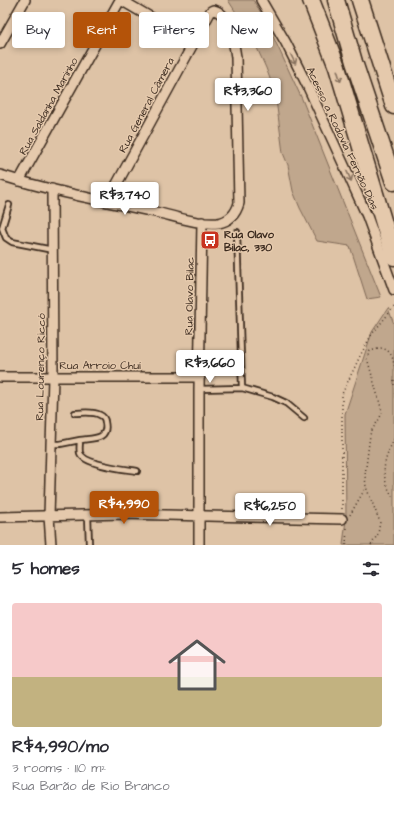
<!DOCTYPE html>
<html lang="en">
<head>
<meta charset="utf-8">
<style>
  body { margin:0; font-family:"Architects Daughter",sans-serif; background:#f7f7f7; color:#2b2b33; height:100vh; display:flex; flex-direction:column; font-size:15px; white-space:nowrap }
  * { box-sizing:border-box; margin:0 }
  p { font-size:13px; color:#7c7c81 }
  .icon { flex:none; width:22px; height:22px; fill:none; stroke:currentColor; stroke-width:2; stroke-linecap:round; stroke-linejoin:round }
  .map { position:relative; height:545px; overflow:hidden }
  .side { display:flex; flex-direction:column; background:#fff; flex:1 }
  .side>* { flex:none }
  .hud { position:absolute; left:12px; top:12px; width:370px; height:36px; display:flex; gap:8px }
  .price { position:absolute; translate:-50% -34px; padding:0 9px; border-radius:4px; background:#fff; color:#222; font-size:13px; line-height:26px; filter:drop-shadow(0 1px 2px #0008) }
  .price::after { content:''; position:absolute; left:50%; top:24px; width:12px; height:9px; margin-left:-6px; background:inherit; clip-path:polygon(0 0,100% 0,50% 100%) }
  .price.active { background:#b45309; color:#fff }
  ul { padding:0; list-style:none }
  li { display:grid; align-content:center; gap:8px; height:212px; padding:0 12px }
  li+li { border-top:1px solid #e1e1e2 }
  li span { display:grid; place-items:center; height:124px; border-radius:4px; color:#555 }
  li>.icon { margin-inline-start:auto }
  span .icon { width:72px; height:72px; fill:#fffc; stroke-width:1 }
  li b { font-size:17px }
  h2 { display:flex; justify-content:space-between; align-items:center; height:48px; padding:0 12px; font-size:17px }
  .tag { padding:0 14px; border-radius:4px; background:#fff; box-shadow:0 2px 6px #0003; font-size:14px; line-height:36px }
  .tag.active { background:#b45309; color:#fff }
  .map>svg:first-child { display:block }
</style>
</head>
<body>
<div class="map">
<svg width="394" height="545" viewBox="0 0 394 545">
  <rect width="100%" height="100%" fill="#dec3a6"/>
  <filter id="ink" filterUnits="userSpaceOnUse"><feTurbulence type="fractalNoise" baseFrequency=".025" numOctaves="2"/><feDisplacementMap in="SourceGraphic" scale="8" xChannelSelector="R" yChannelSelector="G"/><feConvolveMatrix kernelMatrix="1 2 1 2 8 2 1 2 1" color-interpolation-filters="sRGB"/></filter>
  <g filter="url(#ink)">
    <path fill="#c0a78d" stroke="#7e6856" d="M228 0H253L265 19 302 99 381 297 367 299 350 246 317 241 300 208 293 191 288 165 283 153 275 92 266 68 253 39Z
      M388 308 394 324V545H343L346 519 345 414 372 332Z"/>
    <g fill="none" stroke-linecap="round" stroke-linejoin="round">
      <g stroke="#3b2a1e" stroke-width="8">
        <path id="service" d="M9 205 2 228 6 238 12 242 53 250
          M237 232 242 388
          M199 389 242 388 273 397 286 403 304 418
          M75 413C83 413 93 411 100 415 103 416 105 419 105 422 109 440 93 438 80 440
          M51 444H60L80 440C80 444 79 449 80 453 84 465 125 469 137 471
          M88 515 89 545"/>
      </g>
      <g stroke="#3b2a1e" stroke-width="12">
        <path id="minor" d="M121 0 193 42
          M261 0 286 43 308 87 348 174 367 216 394 290
          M0 44 25 0
          M0 175C51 191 103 201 155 212 174 216 199 225 218 223 230 221 236 214 239 203L236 57C234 43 229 12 213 10L211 11 107 202
          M19 181 120 0
          M0 377H200
          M0 517 123 514 342 519
          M51 545 49 516 53 377 52 189
          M199 545V389L202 222"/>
      </g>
      <g stroke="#3b2a1e" stroke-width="19">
        <path id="motorway" d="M311 0 337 67 394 257
          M336 0 354 62 394 182
          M360 0 394 106"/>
      </g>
      <path stroke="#3b2a1e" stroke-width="1.5" stroke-dasharray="1 3" stroke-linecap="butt" d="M394 380V387
        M394 439C383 463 379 475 394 499
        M342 509V394L361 354 372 334 394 307
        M350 515 366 487
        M346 545 347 527
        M371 545 378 534 380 522 366 487 365 475 370 435C372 427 381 420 382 411L367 358 370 351 382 348C391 351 393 357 394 366"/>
      <use href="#service" stroke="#e5c9ac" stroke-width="4.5"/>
      <use href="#minor" stroke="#e5c9ac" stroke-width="9"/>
      <use href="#motorway" stroke="#e5c9ac" stroke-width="16"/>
    </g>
    <defs><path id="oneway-shaft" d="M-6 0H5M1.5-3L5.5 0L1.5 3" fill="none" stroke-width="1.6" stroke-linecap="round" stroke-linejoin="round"/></defs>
    <g stroke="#88725e">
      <use href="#oneway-shaft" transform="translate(293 59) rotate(64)"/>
      <use href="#oneway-shaft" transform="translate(339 76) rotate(73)"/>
      <use href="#oneway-shaft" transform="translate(349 176) rotate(66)"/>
    </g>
  </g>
  <defs>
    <g id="bus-square" transform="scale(1)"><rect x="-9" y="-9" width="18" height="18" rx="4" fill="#c8321e" stroke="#e5c9ac"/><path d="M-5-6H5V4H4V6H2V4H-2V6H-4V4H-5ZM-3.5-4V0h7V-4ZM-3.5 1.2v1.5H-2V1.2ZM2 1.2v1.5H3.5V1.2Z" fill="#fff"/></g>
  </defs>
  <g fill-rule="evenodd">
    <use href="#bus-square" x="210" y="240"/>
  </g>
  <g text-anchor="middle" stroke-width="3" stroke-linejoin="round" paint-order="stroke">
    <g font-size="11" fill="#3b2a1e" stroke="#e5c9ac">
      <text transform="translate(146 105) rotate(-62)" y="4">Rua General Câmera</text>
      <text transform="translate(48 106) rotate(-61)" y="4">Rua Saldanha Marinho</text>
      <text transform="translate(343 138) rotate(65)" y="4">Acesso a Rodovia Fernão Dias</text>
      <text transform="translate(189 296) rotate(-89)" y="4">Rua Olavo Bilac</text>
      <text x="100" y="369">Rua Arroio Chuí</text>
      <text transform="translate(40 367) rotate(-89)" y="4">Rua Lourenço Riccó</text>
    </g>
    <g font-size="11" font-weight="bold" fill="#3b2a1e" stroke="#e5c9ac" text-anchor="start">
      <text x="224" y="238">Rua Olavo<tspan x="224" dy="13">Bilac, 330</tspan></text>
    </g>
  </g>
</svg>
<b class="price" style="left:248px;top:112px">R$3,360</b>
<b class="price" style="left:125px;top:216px">R$3,740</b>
<b class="price" style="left:210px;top:384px">R$3,660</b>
<b class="price active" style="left:124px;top:525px">R$4,990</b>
<b class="price" style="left:270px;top:527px">R$6,250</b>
<div class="hud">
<a class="tag">Buy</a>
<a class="tag active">Rent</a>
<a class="tag">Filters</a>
<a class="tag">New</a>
</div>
</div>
<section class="side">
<h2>5 homes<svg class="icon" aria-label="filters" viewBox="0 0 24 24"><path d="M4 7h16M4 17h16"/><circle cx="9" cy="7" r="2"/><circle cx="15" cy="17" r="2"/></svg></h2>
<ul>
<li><span style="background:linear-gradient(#f6c9c9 60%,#c2b280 0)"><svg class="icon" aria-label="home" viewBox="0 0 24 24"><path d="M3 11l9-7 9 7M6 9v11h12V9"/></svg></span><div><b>R$4,990/mo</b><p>3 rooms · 110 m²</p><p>Rua Barão de Rio Branco</p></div></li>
</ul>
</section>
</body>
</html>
